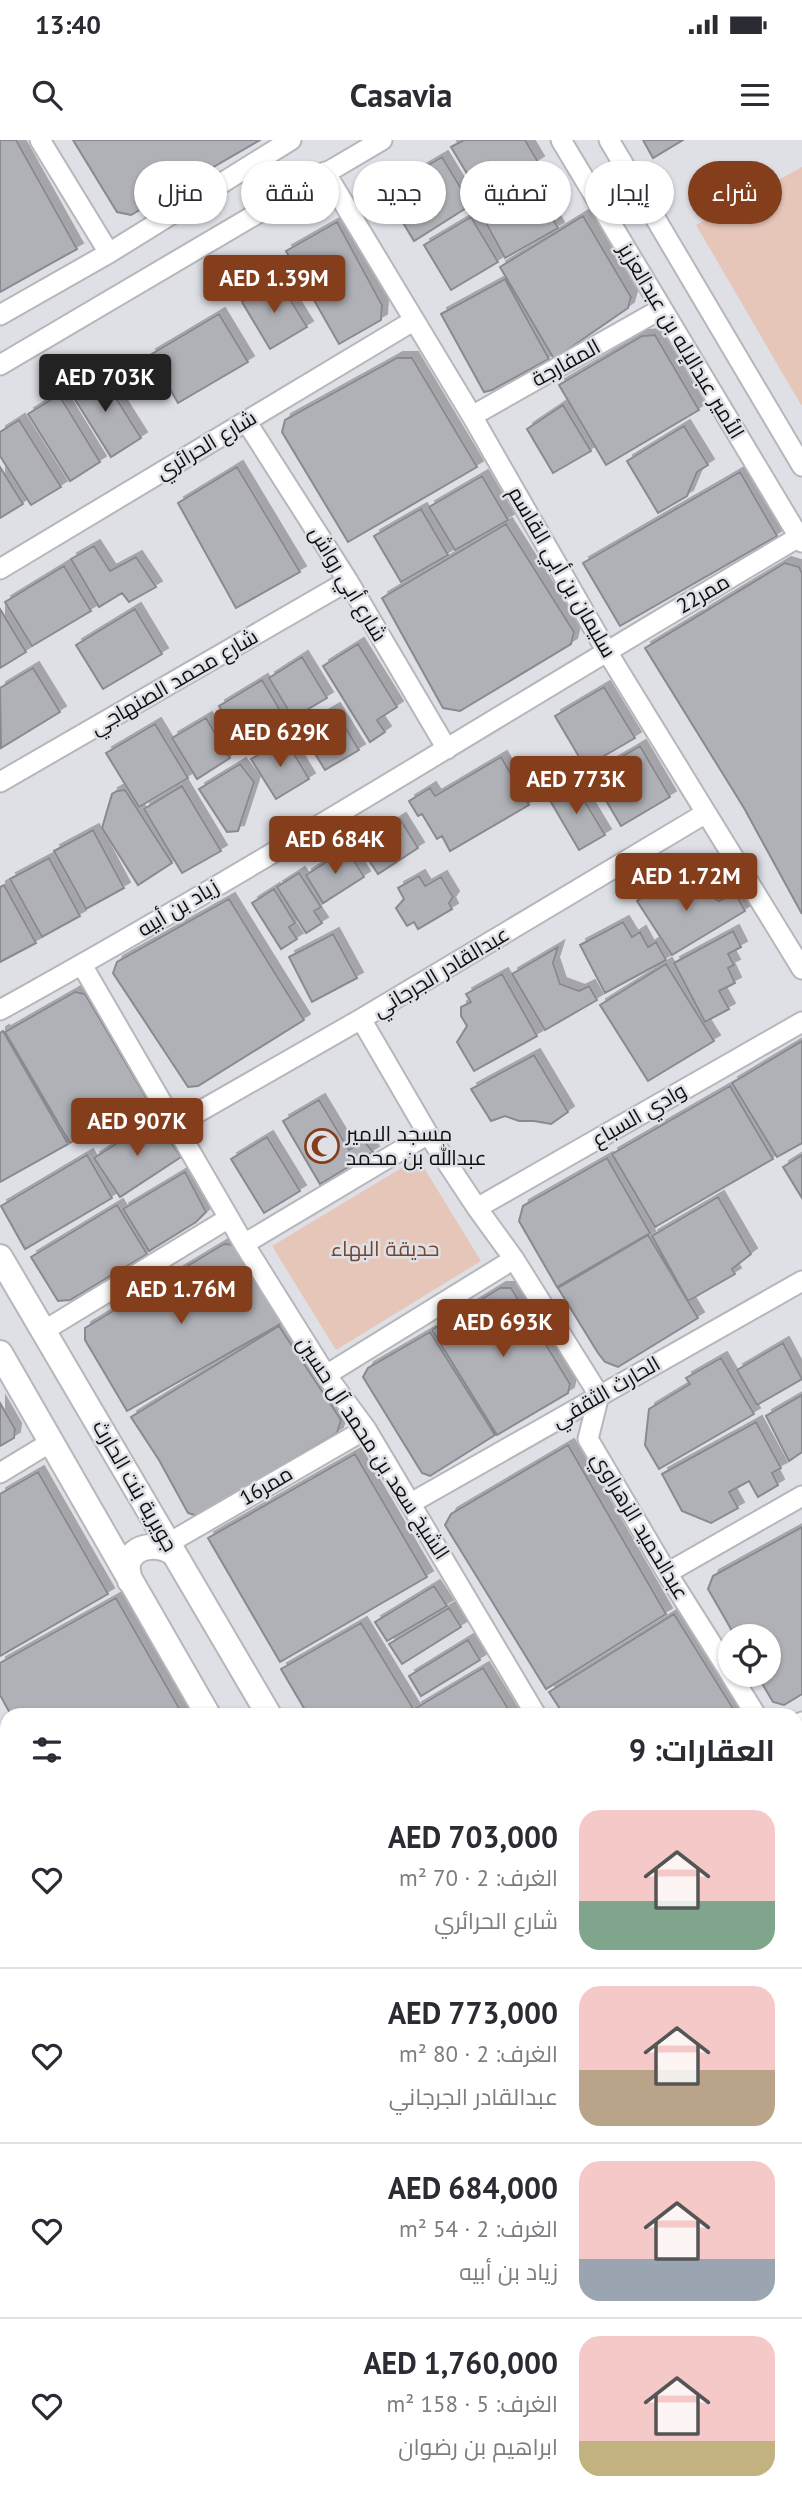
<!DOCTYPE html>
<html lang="ar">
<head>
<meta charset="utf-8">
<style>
  body { margin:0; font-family:"PT Sans",Cairo,sans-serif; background:#f2f2f3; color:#2b2b33; direction:rtl; height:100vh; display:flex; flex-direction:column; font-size:26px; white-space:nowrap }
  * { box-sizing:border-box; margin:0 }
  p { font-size:23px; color:#7c7c81 }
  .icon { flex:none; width:38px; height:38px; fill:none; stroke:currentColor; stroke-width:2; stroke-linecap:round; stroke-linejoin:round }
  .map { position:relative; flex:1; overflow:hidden; direction:ltr }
  .details { position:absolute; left:0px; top:1568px; width:803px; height:800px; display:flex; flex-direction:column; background:#fff; border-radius:21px 21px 0 0; box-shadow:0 2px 5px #0004; direction:rtl }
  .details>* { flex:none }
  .top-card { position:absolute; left:21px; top:21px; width:761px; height:63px; direction:rtl; display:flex; gap:14px }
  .buttons { position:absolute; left:718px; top:1484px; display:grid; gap:14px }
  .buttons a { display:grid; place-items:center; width:63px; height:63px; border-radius:50%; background:#fff; box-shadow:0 2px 5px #0004; font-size:35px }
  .price { position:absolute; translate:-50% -60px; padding:0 16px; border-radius:7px; background:#853e1c; color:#fff; font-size:23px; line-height:46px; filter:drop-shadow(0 2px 4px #0008) }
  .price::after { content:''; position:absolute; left:50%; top:42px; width:21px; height:16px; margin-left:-10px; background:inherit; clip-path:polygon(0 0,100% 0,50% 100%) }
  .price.current { background:#222; color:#fff }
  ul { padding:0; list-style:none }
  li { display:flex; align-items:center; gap:21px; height:175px; padding:0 28px }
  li+li { border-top:2px solid #e1e1e2 }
  li span { display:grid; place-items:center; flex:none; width:196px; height:140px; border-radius:21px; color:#555 }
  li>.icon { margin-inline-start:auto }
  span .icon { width:84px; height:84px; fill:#fffc; stroke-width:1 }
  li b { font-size:30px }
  h2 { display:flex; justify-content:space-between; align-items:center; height:84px; padding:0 28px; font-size:30px }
  .tag { padding:0 24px; border-radius:32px; background:#fff; box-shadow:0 2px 5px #0004; font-size:24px; line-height:63px }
  .tag.current { background:#853e1c; color:#fff }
  .status { display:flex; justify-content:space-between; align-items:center; height:49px; padding:0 35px; background:#fff; direction:ltr }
  .status svg { height:19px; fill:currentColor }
  header { display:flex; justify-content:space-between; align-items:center; height:91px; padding:0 28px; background:#fff; font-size:32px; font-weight:700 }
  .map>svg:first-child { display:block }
</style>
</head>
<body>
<div class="status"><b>13:40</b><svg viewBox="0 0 49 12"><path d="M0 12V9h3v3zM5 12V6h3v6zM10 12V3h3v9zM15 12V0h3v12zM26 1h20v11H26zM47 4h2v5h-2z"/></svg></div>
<header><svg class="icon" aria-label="menu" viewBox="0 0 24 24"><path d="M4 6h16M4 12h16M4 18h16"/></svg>Casavia<svg class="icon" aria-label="search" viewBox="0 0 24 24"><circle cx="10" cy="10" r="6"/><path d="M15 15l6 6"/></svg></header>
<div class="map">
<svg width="802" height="2367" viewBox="0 0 802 2367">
  <defs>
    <filter id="shadow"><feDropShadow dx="6" dy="-6" stdDeviation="0" flood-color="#0004"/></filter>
  </defs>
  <rect width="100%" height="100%" fill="#dfe0e6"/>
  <path fill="#e6c6b9" d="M802 27V264L801 265 696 85Z
    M418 1018 481 1121 336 1210 272 1106Z"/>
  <path fill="#b0b1b6" stroke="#898a8f" stroke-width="2" filter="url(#shadow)" d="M0 0H16L77 109 0 152Z
    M73 0H260L131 75 117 72Z
    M464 0H525L538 22 481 57 451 7Z
    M643 0H683L653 18Z
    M442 17 471 65 414 101 384 51Z
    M532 41 558 88 505 118 479 70Z
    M583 76 631 157 628 168 554 219 500 127Z
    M471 77 498 122 451 150 424 105Z
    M337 82 382 165 381 180 339 204 286 111Z
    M505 139 549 219 492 250 484 252 441 174Z
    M278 140 307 187 270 209 242 162Z
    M219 174 248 222 178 263 150 215Z
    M655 195 699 270 606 325 559 245 642 196Z
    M397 218H412L477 327 348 402 282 292 285 280Z
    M99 231 141 298 111 317 69 250Z
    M59 255 100 322 70 341 28 274Z
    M563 265 591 311 553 333 527 289Z
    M19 280 61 347 31 365 0 316V292Z
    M684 286 708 325 697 332 687 356 658 373 627 321Z
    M0 327 23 364 0 378Z
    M237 327 300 432 236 468 178 363Z
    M740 332 777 396 620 486 583 423Z
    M482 336 508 380 455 410 429 367Z
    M421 369 448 415 401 442 374 396Z
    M506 384 574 492 571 504 460 571 443 568 382 458Z
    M94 406 110 431 136 417 156 447 129 462 122 453 99 467 71 419Z
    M785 423 799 427 802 433V774L744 668 645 508Z
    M64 426 91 471 32 506 5 462Z
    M0 469 26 512 0 528Z
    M135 469 162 514 103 549 76 505Z
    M358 504 397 567 377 580 385 592 370 602 323 526Z
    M302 517 327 558 293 578 269 538Z
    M33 528 60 572 1 608 0 548Z
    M262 540 287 582 245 608 219 566Z
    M604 547 635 598 585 627 555 576Z
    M334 569 359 610 325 630 300 589Z
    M206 578 230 618 197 639 172 598Z
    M155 584 188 638 139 667 106 613Z
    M285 599 309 639 276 659 251 619Z
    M640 606 670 657 621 686 591 635Z
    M501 617 529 665 450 711 442 696 437 699 422 674 418 676 409 661 430 648 435 656Z
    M240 624 254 642 238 691 227 692 199 649Z
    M573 642 605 695 579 710 548 657Z
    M182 646 221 711 182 733 144 669Z
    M125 650 172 723 138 745 102 688 112 654 117 651Z
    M400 679 418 708 378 734 359 705Z
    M93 690 124 748 86 769 54 711Z
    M347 709 364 737 323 763 306 735Z
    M49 718 80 776 42 797 10 739Z
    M299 733 321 767 314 771 322 783 306 793 277 747Z
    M419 736 425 746 441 737 453 757 449 763 452 769 418 789 414 782 407 786 396 768 404 759 398 748Z
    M676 736 719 761 735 753 745 771 672 815 637 761Z
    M4 745 36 803 0 822V747Z
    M274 749 295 783 289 787 297 799 281 809 252 763Z
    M229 759 304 880 198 946 188 947 113 833 117 822Z
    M623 782 632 797 640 792 648 807 656 802 666 820 605 853 580 805Z
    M733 791 741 807 728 814 734 825 728 828 735 843 719 851 729 869 705 882 674 823Z
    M333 794 357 838 312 862 289 817Z
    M558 807 553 823 560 844 579 851 589 846 597 860 545 890 512 834Z
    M666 824 714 901 648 941 600 865Z
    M502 834 537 896 474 931 457 902 467 886 461 876V867L471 862 466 854Z
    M75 852 85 854 147 959 70 1003 5 892Z
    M3 891 68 1004 0 1042V893Z
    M802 901V1003L777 1017 732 943Z
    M534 915 568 972 551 984 534 981H519L505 976 491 981 471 949Z
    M730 946 773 1019 655 1087 612 1014Z
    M319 960 349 1010 364 1001 373 1012 320 1044 283 981Z
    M155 979 181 1017 120 1057 94 1018Z
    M267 997 300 1051 264 1073 231 1019Z
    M87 1015 112 1058 25 1109 1 1066Z
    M802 1015V1058L783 1027Z
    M607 1018 650 1093 557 1147 519 1081 523 1066Z
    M185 1032 206 1072 196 1082 149 1111 123 1069Z
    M718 1057 751 1114 732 1129 735 1134 688 1161 652 1096Z
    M117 1065 147 1114 70 1160 58 1161 31 1117Z
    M648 1095 698 1178 618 1227 605 1222 598 1213 558 1148Z
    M224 1104 237 1105 282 1183 127 1271 85 1200V1188Z
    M500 1148H511L570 1244 568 1253 497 1295 432 1190Z
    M279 1186 341 1280 337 1293 197 1376 188 1373 159 1320 131 1277Z
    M430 1192 495 1295 430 1336 422 1333 363 1237 368 1228Z
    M783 1203 802 1239 757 1265 737 1230Z
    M721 1218 754 1274 659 1329 645 1305 649 1269 690 1244 686 1238Z
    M802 1255V1312L789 1321 766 1276Z
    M0 1263 15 1289 14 1298 0 1306Z
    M756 1282 781 1328 772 1333 778 1345 758 1357 749 1341 729 1352 738 1368 711 1383 682 1371 662 1334Z
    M568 1305 666 1474 546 1549 445 1385 451 1374Z
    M355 1314 427 1437 280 1522 208 1398Z
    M38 1332 108 1454 0 1516V1354Z
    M802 1387V1554L784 1565 773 1562 757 1535H768V1496H735L708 1449 713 1436Z
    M434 1446 447 1466 387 1501 375 1482Z
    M116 1458 183 1575H11L0 1555V1523Z
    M449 1468 461 1487 402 1524 389 1504Z
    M674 1474 737 1575H564L549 1552Z
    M361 1483 417 1575H308L281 1529Z
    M468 1500 480 1520 421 1556 409 1536Z
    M483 1528 512 1575H420L416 1568Z
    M802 1626V1649L796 1640V1630Z
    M796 1666 802 1675V1694L796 1697Z
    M7 1695V1757L0 1746V1696L3 1698Z
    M802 1708V1779L796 1783V1711Z
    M0 1771 7 1782V1810L0 1814Z
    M7 1857V1908L0 1897V1862Z
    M0 1913 7 1924V1933L0 1937Z
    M7 1947V2005L5 2007 0 1999V1951Z
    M7 2125V2172L0 2176V2129Z
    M802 2264V2346L796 2350V2267Z
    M297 2361H372L374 2365 370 2367H301Z
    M391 2361H412L416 2367H380Z
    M415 2361H454L458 2367H419Z
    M455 2361H495L499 2367H459Z
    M498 2361H528L518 2367H502Z
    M619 2361H654L658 2367H609Z"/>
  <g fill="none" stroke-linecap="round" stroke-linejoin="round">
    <g stroke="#b6b7bc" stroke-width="23">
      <path id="minor" d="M40 0 109 113
        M561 0 802 402
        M609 0 802 326
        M325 32 472 276 606 510 802 829
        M0 175 109 113 291 0
        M0 225 382 0
        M472 276 661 169
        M246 281 348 441 447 609
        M0 429 413 181
        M0 642 348 441
        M82 825 244 1104 326 1235 366 1289 536 1575
        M0 870C271 720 532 554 799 397
        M361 879 428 994 477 1068 514 1119 599 1255 588 1299 667 1433 730 1533
        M174 986 361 879 706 673
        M477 1068 802 882
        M244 1104 428 994
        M45 1190 229 1078
        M326 1235 514 1119
        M0 1333 51 1302
        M411 1363 802 1141
        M167 1404 366 1289
        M667 1433 802 1356
        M731 1535 756 1575
        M796 1586 802 1582
        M0 1601 7 1614
        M0 1842 7 1838
        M0 2063 7 2058
        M796 2241 802 2238
        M251 2361 255 2367
        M551 2367 561 2361"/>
    </g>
    <g stroke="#b6b7bc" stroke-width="28">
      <path id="tertiary" d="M0 1117 269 1575
        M0 1213 208 1575
        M130 1441C129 1436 127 1429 128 1424 133 1403 160 1404 173 1413
        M796 1960 802 1956
        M674 2361 678 2367
        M736 2361 740 2367
        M0 2366V2367
        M122 2367 132 2361"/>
    </g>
    <g stroke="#b6b7bc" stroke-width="32">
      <path id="secondary" d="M796 1810 802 1807
        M0 2308 7 2304"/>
    </g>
    <g stroke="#878caa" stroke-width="35">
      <path id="primary" d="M796 1871 802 1867
        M796 1915 802 1912
        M0 2345 7 2341
        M43 2367 53 2361"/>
    </g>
    <use href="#minor" stroke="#fff" stroke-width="19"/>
    <use href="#tertiary" stroke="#fff" stroke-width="24"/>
    <use href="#secondary" stroke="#fff" stroke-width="28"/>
    <use href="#primary" stroke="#dee2fe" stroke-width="32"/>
  </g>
  <defs>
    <g id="mosque-ring" transform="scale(1.75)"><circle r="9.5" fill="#dfe0e6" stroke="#853e1c" stroke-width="1.5"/><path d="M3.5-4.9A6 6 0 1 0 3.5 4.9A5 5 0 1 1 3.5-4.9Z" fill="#853e1c"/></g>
  </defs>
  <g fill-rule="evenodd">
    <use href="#mosque-ring" x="322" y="1006"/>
  </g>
  <g text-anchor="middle" stroke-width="5" stroke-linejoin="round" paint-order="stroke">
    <g font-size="21" fill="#0e0f10" stroke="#dfe0e6">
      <text transform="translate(681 201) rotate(59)" y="7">الأمير عبدالإله بن عبدالعزيز</text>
      <text transform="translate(566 223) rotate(-29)" y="7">المفارجة</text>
      <text transform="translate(206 305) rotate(-31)" y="7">شارع الحرائري</text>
      <text transform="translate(562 432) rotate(60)" y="7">سليمان بن أبي القاسم</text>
      <text transform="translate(348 444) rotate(59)" y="7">شارع أبي رواش</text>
      <text transform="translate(703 454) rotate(-30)" y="7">ممر22</text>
      <text transform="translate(174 542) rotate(-30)" y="7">شارع محمد الصنهاجي</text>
      <text transform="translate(178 768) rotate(-31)" y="7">زياد بن أبيه</text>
      <text transform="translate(441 832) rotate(-31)" y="7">عبدالقادر الجرجاني</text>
      <text transform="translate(639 975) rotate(-30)" y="7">وادي السباع</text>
      <text transform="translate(606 1252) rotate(-30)" y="7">الحارث الثقفي</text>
      <text transform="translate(373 1308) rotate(57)" y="7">الشيخ سعد بن محمد آل حسين</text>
      <text transform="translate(135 1346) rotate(60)" y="7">جويرية بنت الحارث</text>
      <text transform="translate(266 1346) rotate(-30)" y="7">ممر16</text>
      <text transform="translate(640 1386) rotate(59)" y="7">عبدالحميد الزهراوي</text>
    </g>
    <g font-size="21" fill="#0e0f10" stroke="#dfe0e6" text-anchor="start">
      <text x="346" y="1001">مسجد الامير<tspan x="346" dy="24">عبدالله بن محمد</tspan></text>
    </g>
    <g font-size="21" fill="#754631" stroke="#dfe0e6">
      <text x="385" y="1116">حديقة البهاء</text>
    </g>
  </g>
</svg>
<div class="buttons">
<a><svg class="icon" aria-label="locate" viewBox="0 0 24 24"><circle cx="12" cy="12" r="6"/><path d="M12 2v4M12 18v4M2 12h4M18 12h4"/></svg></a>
</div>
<b class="price" style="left:274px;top:175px">AED 1.39M</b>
<b class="price current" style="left:105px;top:274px">AED 703K</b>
<b class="price" style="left:280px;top:629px">AED 629K</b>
<b class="price" style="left:576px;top:676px">AED 773K</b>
<b class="price" style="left:335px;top:736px">AED 684K</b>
<b class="price" style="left:686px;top:773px">AED 1.72M</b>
<b class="price" style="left:137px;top:1018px">AED 907K</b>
<b class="price" style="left:181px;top:1186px">AED 1.76M</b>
<b class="price" style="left:503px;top:1219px">AED 693K</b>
<div class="top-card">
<a class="tag current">شراء</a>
<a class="tag">إيجار</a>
<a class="tag">تصفية</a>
<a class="tag">جديد</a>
<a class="tag">شقة</a>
<a class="tag">منزل</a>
</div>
<section class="details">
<h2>العقارات: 9<svg class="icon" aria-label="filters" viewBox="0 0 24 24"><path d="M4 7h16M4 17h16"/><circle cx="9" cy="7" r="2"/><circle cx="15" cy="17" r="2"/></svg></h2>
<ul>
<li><span style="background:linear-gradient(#f6c9c9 65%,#7fa58c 0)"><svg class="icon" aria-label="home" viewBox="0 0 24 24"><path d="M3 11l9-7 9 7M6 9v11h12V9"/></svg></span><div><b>AED 703,000</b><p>الغرف: 2 · 70 m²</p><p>شارع الحرائري</p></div><svg class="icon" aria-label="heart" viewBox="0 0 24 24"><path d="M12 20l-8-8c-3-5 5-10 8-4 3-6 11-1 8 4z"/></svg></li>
<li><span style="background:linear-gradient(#f6c9c9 60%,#b9a48a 0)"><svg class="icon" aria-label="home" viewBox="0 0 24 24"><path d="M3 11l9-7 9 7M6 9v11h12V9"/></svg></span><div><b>AED 773,000</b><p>الغرف: 2 · 80 m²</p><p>عبدالقادر الجرجاني</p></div><svg class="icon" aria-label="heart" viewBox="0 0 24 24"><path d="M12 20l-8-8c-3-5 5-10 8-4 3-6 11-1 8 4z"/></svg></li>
<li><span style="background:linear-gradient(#f6c9c9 70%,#9aa5b1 0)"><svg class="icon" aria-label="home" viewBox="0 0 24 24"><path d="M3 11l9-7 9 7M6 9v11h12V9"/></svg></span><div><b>AED 684,000</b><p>الغرف: 2 · 54 m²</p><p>زياد بن أبيه</p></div><svg class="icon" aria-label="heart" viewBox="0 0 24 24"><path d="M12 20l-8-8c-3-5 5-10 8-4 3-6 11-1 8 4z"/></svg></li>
<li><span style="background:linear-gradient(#f6c9c9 75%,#c2b280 0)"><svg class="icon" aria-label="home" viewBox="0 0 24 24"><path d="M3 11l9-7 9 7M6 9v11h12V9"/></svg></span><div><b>AED 1,760,000</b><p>الغرف: 5 · 158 m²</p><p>ابراهيم بن رضوان</p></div><svg class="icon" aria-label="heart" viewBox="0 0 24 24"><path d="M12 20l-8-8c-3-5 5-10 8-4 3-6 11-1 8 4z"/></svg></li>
</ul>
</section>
</div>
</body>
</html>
